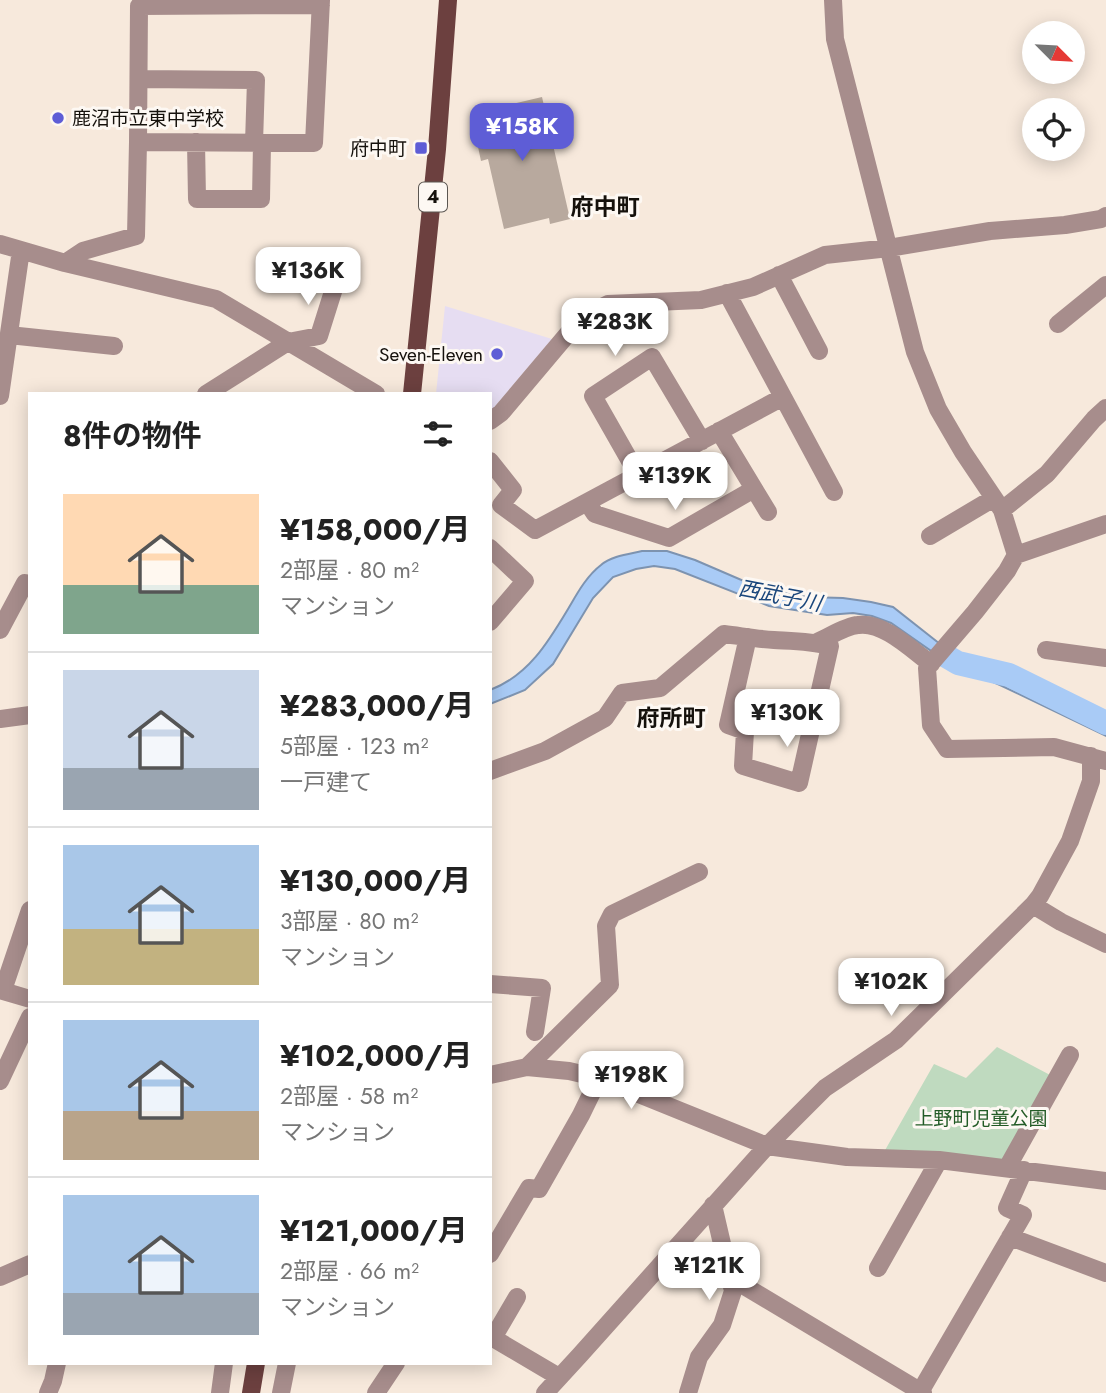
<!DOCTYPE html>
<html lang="ja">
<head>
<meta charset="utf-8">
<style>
  body { margin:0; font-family:Jost,"Noto Sans JP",sans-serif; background:#f6f6f6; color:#222; height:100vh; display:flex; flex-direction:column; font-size:26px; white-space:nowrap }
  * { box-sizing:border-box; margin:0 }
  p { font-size:23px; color:#767676 }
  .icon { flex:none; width:38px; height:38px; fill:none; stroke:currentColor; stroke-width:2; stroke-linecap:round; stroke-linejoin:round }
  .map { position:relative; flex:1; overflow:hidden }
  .drawer { position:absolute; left:28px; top:392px; width:464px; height:973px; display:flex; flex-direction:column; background:#fff; border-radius:0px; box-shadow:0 4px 18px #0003 }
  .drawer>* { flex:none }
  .needle { width:46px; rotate:114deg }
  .tools { position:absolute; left:1022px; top:21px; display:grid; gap:14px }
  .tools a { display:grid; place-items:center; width:63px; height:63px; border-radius:50%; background:#fff; box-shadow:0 4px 18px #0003; font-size:35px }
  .price { position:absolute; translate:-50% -60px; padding:0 16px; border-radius:14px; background:#fff; color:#222; font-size:23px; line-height:46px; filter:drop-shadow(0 2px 4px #0008) }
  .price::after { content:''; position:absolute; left:50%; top:42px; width:21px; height:16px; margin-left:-10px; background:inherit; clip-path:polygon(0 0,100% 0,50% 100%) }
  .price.active { background:#5e5dd6; color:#fff }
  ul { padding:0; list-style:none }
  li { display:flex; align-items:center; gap:21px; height:175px; padding:0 35px }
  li+li { border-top:2px solid #e0e0e0 }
  li span { display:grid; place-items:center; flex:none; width:196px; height:140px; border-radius:0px; color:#555 }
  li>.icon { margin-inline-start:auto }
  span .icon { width:84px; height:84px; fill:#fffc; stroke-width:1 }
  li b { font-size:30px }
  h2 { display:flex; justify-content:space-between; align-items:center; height:84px; padding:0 35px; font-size:30px }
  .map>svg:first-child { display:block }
</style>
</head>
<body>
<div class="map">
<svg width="1106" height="1393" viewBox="0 0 1106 1393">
  <rect width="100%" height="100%" fill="#f7e9dc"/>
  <path fill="#e6ddf2" d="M445 306 552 339 492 410 490 411V394H436Z"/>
  <path fill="#bfdabf" d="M997 1047 1052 1076 1002 1162 884 1152 934 1064 966 1078Z"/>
  <path fill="#a9cbf6" stroke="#7d93b0" stroke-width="2" d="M642 551H667L695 560 760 588 807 597 843 598 871 602 893 607 959 659 983 670 1009 675 1042 696 1106 718V736L1000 685 947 662 891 623 872 616 853 613 827 615 769 606 675 569 654 566 636 569 613 577 593 598 553 664 525 690 490 704V690C530 675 550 639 571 604 579 590 588 575 601 565 611 556 629 554 642 551Z"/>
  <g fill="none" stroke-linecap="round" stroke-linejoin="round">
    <path stroke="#a9cbf6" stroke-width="24" d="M946 656 958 663 1009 675 1106 723"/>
  </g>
  <path fill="#b8a99e" d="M542 97 570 219 550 224 549 218 504 229 488 159 481 161 474 128 483 126 479 112Z"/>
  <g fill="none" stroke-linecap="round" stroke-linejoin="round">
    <path stroke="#a78d8c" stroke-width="18" d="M833 0 835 39 915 352 938 409 963 452 1002 510 1016 555
      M139 79 256 80 254 143
      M138 142 139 6 321 5
      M196 142 197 199H261L262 143
      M0 244 65 263 216 299 376 394
      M65 263 83 251 136 236 138 142 314 143 321 0
      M779 275 819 351
      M727 293 834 492
      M1058 324 1106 285
      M9 335 114 346
      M206 394 288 342 319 336 336 282
      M0 396 21 250
      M490 421 501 413 582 317 608 304 701 300 753 287 825 255 889 248 990 231 1065 225 1101 219 1106 216
      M719 431 768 512
      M490 461 513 490 501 505 535 530 783 397
      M638 475 593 396 652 357 702 441
      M587 502 595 514 669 538 754 489
      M1002 510 1047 474 1094 419 1106 408
      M1106 524 1016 555 1007 571 975 612 927 668 931 725 947 749 1054 747 1106 761
      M930 536 994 498
      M490 548 525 581 490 622
      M0 630 25 583 30 584
      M817 642C829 637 845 626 858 625 883 621 912 650 931 664
      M1046 650 1106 658
      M0 719 30 715
      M490 771 545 751 605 718 622 693 660 688 724 634C741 636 757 639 774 640 793 641 811 641 830 646L799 783 743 766 745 731 728 725 748 637
      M1033 905 1061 922 1106 944
      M490 984 542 988 535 1032
      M0 990 30 999
      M3 990 30 910
      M527 1067 610 985 606 926 612 914 699 872
      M490 1075 527 1067 569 1071 599 1078 767 1146 847 1157 939 1160 1106 1181
      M0 1081 30 1017
      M1007 1168 1070 1055
      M1010 1237 1106 1273
      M490 1254 529 1188 539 1189 581 1115 599 1078
      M878 1268 939 1160
      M0 1277 30 1264
      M731 1278 923 1393
      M517 1297 493 1338 559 1377
      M920 1392 1023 1215 1007 1208 1024 1170
      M48 1393 53 1381 57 1363
      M220 1393 224 1363
      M281 1393 287 1363
      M376 1393 396 1363
      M545 1393 580 1355 767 1146 825 1088 896 1040 1033 905 1040 896 1070 841 1091 781V756
      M688 1393 699 1357 722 1325 733 1291 713 1205"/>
    <path stroke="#6c403f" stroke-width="18" d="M412 394 437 149 448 0
      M251 1393 256 1363"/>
  </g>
  <g fill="#5e5dd6" stroke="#fdf8f3" stroke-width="2.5">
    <circle cx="58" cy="118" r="7"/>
    <rect x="414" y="141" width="14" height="14" rx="3.5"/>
    <circle cx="497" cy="354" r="7"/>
  </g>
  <g text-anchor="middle" stroke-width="6" stroke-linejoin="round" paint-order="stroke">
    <rect fill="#fdf8f3" stroke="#5b5651" stroke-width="2" x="419" y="182.5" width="28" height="29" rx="5"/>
    <g font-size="18" font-weight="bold" fill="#15110c">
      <text x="433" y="203">4</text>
    </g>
    <g font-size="19" fill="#15110c" stroke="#fdf8f3" text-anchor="end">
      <text x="72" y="125" text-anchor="start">鹿沼市立東中学校</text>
      <text x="407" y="155">府中町</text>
      <text x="483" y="361">Seven-Eleven</text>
    </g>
    <g font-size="19" fill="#225b26" stroke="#fdf8f3">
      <text x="981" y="1125">上野町児童公園</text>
    </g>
    <g font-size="21" font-style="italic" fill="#1b477c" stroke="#fdf8f3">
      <text transform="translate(780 596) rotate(11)" y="7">西武子川</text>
    </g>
    <g font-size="23" font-weight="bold" fill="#15110c" stroke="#fdf8f3">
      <text x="605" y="215">府中町</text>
      <text x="671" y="726">府所町</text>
    </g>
  </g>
</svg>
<div class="tools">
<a><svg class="needle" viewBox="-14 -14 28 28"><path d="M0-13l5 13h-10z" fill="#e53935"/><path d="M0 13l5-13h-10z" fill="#767676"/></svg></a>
<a><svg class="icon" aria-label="locate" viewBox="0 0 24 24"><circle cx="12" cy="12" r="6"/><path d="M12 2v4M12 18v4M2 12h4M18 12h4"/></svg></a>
</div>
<b class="price active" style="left:522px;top:163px">¥158K</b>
<b class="price" style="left:308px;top:307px">¥136K</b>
<b class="price" style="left:615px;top:358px">¥283K</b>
<b class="price" style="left:675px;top:512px">¥139K</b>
<b class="price" style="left:787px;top:749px">¥130K</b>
<b class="price" style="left:891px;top:1018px">¥102K</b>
<b class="price" style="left:631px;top:1111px">¥198K</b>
<b class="price" style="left:709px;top:1302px">¥121K</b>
<section class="drawer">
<h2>8件の物件<svg class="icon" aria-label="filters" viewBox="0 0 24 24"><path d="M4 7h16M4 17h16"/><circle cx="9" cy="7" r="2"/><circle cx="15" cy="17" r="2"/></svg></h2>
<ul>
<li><span style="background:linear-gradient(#ffd9b3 65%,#7fa58c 0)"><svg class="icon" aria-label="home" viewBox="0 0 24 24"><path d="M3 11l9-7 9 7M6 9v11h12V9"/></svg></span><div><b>¥158,000/月</b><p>2部屋 · 80 m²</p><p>マンション</p></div></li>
<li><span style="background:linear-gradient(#c9d6e8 70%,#9aa5b1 0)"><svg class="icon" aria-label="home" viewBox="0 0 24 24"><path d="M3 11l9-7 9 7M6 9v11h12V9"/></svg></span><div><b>¥283,000/月</b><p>5部屋 · 123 m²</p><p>一戸建て</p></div></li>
<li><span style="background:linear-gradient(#a9c7e8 60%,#c2b280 0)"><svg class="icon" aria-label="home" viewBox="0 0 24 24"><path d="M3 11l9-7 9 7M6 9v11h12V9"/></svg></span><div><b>¥130,000/月</b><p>3部屋 · 80 m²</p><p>マンション</p></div></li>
<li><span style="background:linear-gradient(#a9c7e8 65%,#b9a48a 0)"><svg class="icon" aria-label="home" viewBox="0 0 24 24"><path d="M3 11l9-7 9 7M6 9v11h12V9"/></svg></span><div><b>¥102,000/月</b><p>2部屋 · 58 m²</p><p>マンション</p></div></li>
<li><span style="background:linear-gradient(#a9c7e8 70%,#9aa5b1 0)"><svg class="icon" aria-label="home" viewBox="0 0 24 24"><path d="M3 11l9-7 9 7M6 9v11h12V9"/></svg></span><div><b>¥121,000/月</b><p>2部屋 · 66 m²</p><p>マンション</p></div></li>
</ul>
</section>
</div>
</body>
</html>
